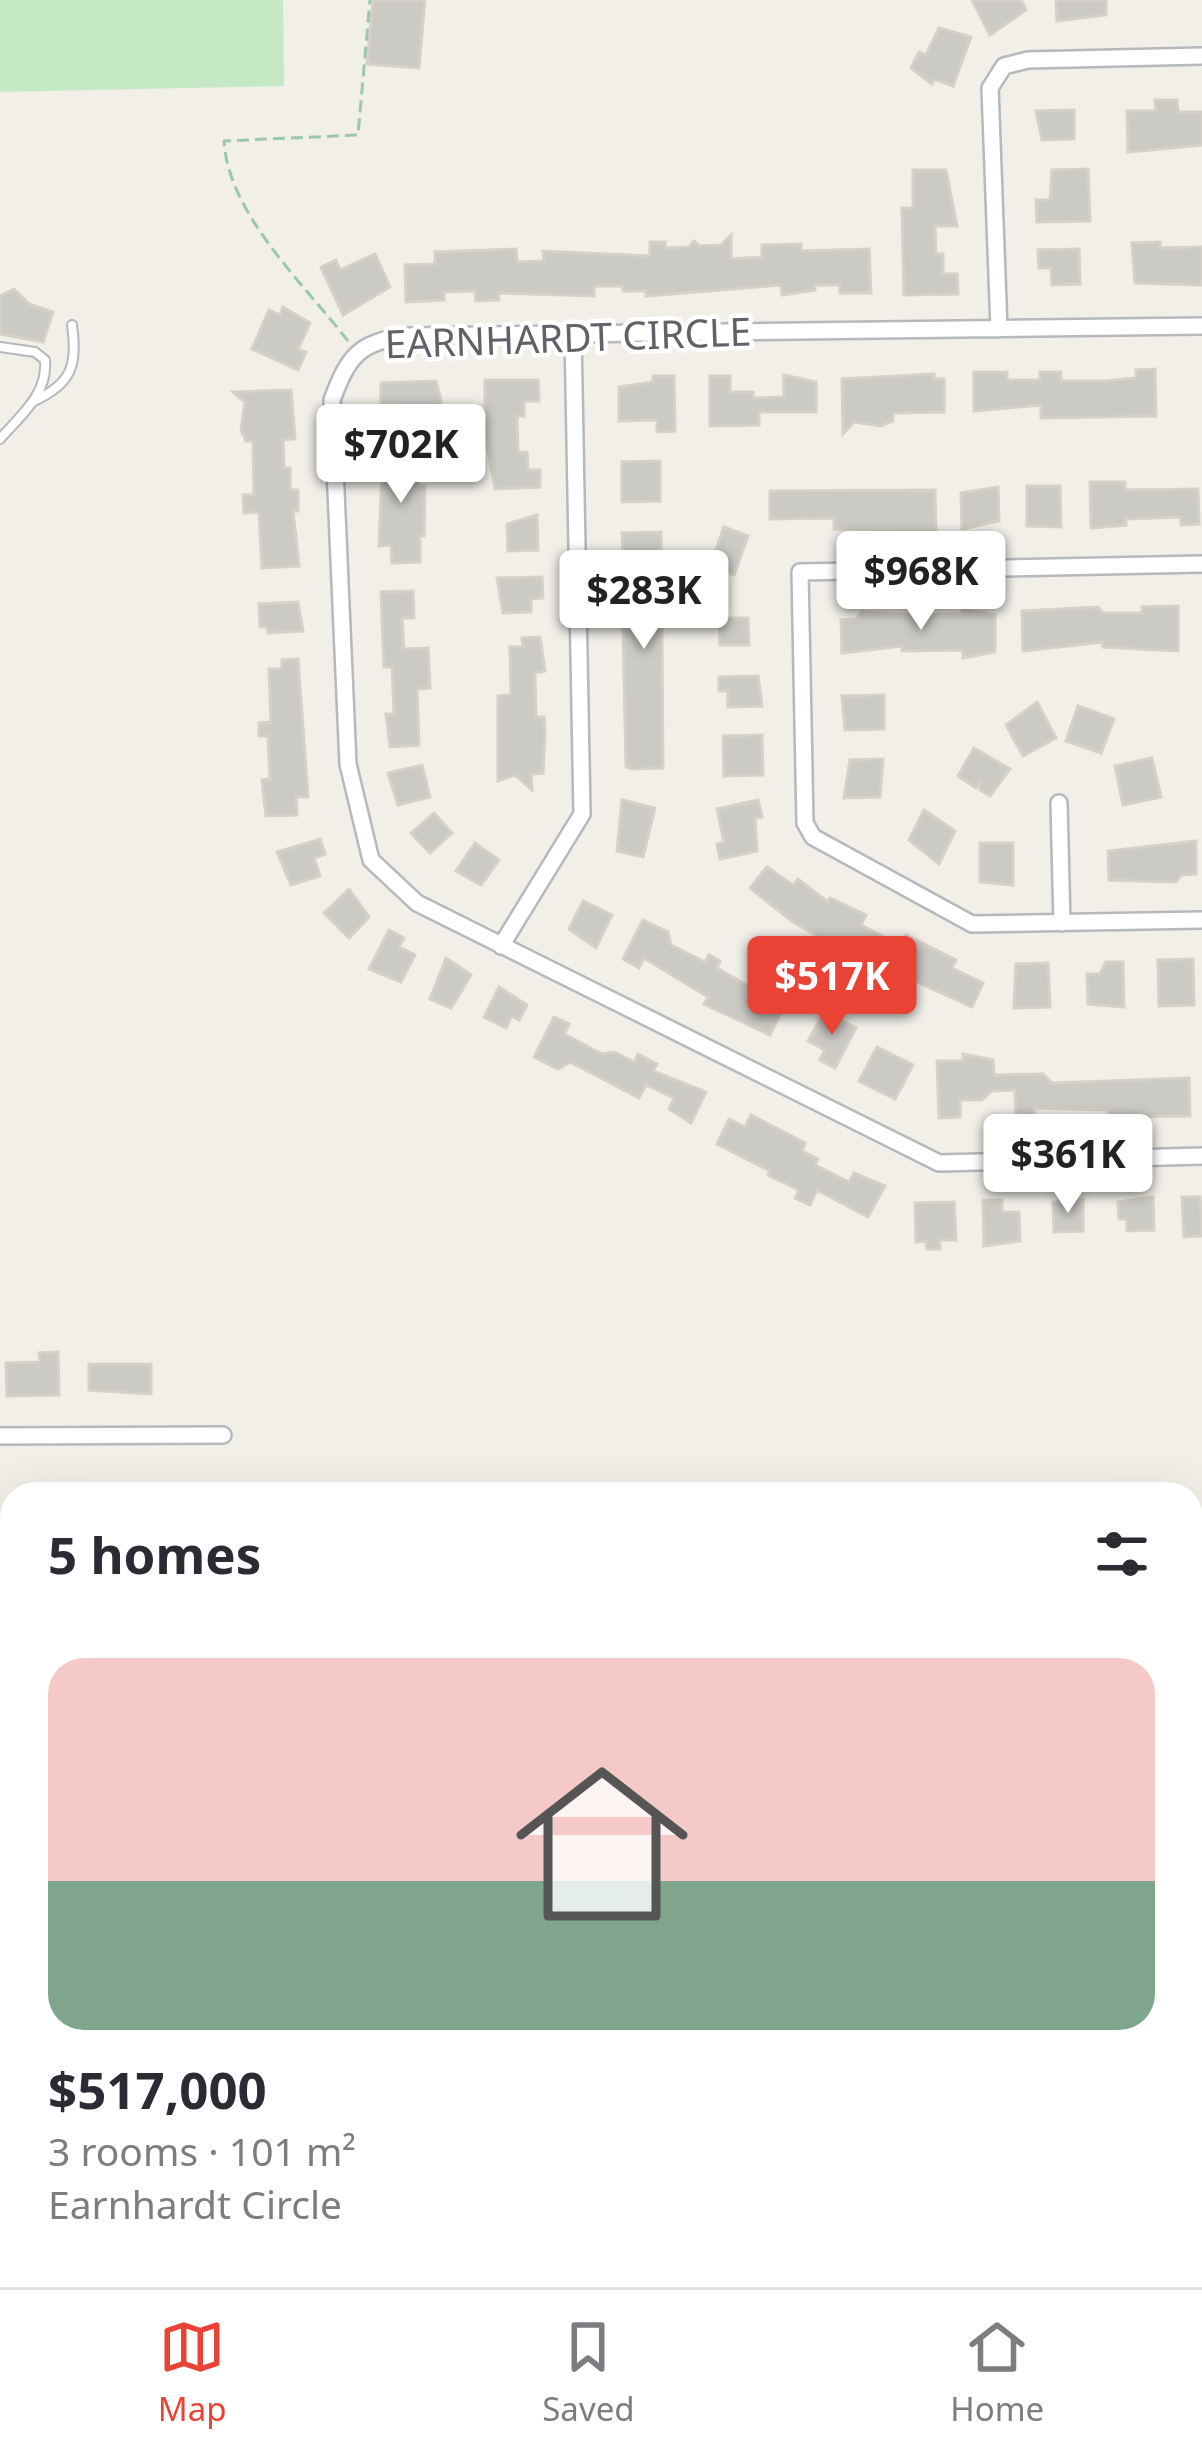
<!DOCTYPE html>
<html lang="en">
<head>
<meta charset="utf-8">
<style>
  body { margin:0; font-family:"Noto Sans",sans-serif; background:#f7f7f7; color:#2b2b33; height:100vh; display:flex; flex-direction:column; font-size:45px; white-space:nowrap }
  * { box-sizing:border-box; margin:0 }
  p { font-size:39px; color:#7c7c81 }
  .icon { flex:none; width:66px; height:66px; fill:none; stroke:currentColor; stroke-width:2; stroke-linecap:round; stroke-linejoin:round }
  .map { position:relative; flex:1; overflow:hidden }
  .details { position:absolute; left:0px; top:1482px; width:1203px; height:807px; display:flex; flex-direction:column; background:#fff; border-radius:36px 36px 0 0; box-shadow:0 12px 48px #0002 }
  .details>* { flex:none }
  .price { position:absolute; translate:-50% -102px; padding:0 27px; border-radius:12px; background:#fff; color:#222; font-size:39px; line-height:78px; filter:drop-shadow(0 3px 6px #0008) }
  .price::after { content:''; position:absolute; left:50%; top:72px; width:36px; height:27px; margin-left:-18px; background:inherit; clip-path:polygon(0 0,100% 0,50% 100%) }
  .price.selected { background:#ea4335; color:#fff }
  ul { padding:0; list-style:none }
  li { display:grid; align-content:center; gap:24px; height:636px; padding:0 48px }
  li span { display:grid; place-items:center; height:372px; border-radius:36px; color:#555 }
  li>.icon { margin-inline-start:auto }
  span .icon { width:216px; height:216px; fill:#fffc; stroke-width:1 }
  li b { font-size:51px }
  h2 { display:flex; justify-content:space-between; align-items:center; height:144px; padding:0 48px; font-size:51px }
  .menu { display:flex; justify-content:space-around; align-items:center; height:168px; border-top:3px solid #e1e1e2; background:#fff; font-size:33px; color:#7c7c81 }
  .menu a { display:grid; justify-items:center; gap:6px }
  .menu .selected { color:#ea4335 }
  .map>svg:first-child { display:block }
</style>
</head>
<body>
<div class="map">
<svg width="1202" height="2287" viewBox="0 0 1202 2287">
  <rect width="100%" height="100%" fill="#f1efe8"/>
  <path fill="#c5e8c5" d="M0 0H283L284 86 0 92Z"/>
  <path fill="#cccac5" stroke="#d6d1c6" stroke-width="3" d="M373 0H425L419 68 367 64Z
    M972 0H1021L1026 10 990 35Z
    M1056 0H1106V15L1057 21Z
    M939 28 971 37 953 86 935 79 932 84 911 68 919 52 926 55Z
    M1155 100H1177L1178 112H1202V145L1128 152 1127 111H1156Z
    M1074 110V139L1042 140 1036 111Z
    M1088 169 1090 221 1037 222 1036 200H1050L1052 170Z
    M913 170H946L957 226H935L936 254H943V274H957L958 294 904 295 902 208H913Z
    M731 235V259L762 257V245L801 244V251L869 249 871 293H840V285H815V290L782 295 781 285 646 296V291H623V286H594V296L498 293 499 300 476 301 475 291 444 292V300L406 302 405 265 435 264V252L516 249 517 262 544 261 543 251 650 256V242H665V248L689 247 694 241 699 246 721 245Z
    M1160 242V248L1202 247V285L1135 283 1132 243Z
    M1079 249 1080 284 1052 285 1051 268H1039L1038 250Z
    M375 254 390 287 343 315 321 267 336 260 340 270Z
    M14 289 29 304 53 312 43 342 0 334V296Z
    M283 307 310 323 298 349 306 352 298 370 252 349 269 310 280 315Z
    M1155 369 1156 416 1041 418V405L974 411V372H1007V380H1040V372H1061V381H1106L1136 378V370Z
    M934 374V379H944V412L893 413V421L881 426 854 422 843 434 842 379Z
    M784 375 816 382V412H759V425L710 426V376H730V392H753V398L784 397Z
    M653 376H674L675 431 657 432V420L619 421V387L653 382Z
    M485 380H538L539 401H524V416H517L518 452H527L528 470H540V487L495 489 485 435Z
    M436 381 441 400 437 433 398 434 397 404 381 405V383Z
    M291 390 295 439 283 440 284 468H290V490H298V511H293L299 566 262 568 259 512 244 513 243 495H254L253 441H246L241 430 245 402 233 392Z
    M409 446 413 472H418L419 486H425L424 536H420V562L392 563 391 545 379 546 383 448Z
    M660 461V501L622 502V462Z
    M1090 482H1125V490L1198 489 1199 524 1181 525V517L1126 519V525L1091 528Z
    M1027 486H1060L1061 527 1027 526Z
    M998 487 999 521 962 529 961 493Z
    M935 490 936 530 834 529V518L770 519V491Z
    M537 515 538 550 508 551 507 524Z
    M724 527 748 536 734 575 710 566Z
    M661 532 663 768 633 769 626 767 623 628H631L632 573H624L622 533Z
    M542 577 543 598 531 599V612L503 613 497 578Z
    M413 591 414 618H402L404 649 428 648 430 688 417 689 419 745 390 747 386 714H394L392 667H384L381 592Z
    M298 602 303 631 268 633 267 627H260L259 604Z
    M1178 606V651L1103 647V642L1023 651 1022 611 1098 607 1103 613H1142V607Z
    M962 609 995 615V652L963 658V650L902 651V646L842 653 841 620 856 619 861 612 911 615 962 614Z
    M719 618H748L749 645H720Z
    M540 637 545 671 535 673 536 717H544L545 735 543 773 531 774 532 790 515 775 498 781V696L511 695 510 647H523L522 638Z
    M298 659 308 797H296L297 815 266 816 262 780 270 779 268 736H259V723L271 722 269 669H282V660Z
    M758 676 762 706 728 707V691H719V677Z
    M884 695V729L845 730 842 696Z
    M1037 702 1056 738 1023 756 1006 725Z
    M1078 706 1114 719 1101 753 1066 741Z
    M762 735 763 775 724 776 723 736Z
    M974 748 1010 769 990 796 980 790V780L976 788 958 776Z
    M1152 758 1161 797 1123 805 1115 766Z
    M883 759 880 797 844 798 850 760Z
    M422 765 430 797 398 805 388 773Z
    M622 800 655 808 643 857 617 851Z
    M758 800 762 817 755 818 757 851 720 859 717 844 724 842 717 809Z
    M924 810 955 831 939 864 909 840Z
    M434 813 452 833 430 853 411 833Z
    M320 839 325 854 314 858 320 876 291 885 277 852Z
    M1196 841V874L1181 875 1176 882 1109 880 1108 851Z
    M475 843 499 860 481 885 456 871Z
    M980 843H1013V885L980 882Z
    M767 867 793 885 798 879 828 902 830 898 866 915 861 925 901 946 906 935 956 960 952 968 983 983 972 1007 904 976 901 983 793 922 750 888Z
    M349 889 369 917 349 938 324 913Z
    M583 901 612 915 596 948 569 929Z
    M643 920 668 932 671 945 705 962 709 955 720 961 717 968 784 1007 770 1035 704 1004 708 997 644 958 639 968 623 959Z
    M389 930 404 938 399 947 415 955 401 982 369 969Z
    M446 958 471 975 451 1008 430 999Z
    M1193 959 1194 1005 1159 1006 1158 960Z
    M1106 962H1123L1124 1007 1088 1004 1087 974H1100Z
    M1048 963 1050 1007 1014 1008 1016 964Z
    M499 987 527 1005 519 1020 512 1016 506 1028 484 1017Z
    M830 1015 856 1028 835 1068 820 1060 825 1050 808 1041 822 1016Z
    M554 1017 569 1024 564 1034 602 1054 614 1052 634 1062 638 1054 657 1064 653 1071 706 1092 691 1123 669 1109 674 1098 646 1085 639 1098 570 1062 558 1069 534 1057Z
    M877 1047 913 1065 895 1099 859 1081Z
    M963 1054 993 1060 994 1075 1043 1074 1052 1083 1189 1078 1190 1116 1109 1117V1110L1034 1108V1120H1016L1015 1090 992 1091 982 1100H960V1117L939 1118 937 1061H963Z
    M751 1115 805 1143 802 1151 818 1159 815 1165 849 1182 854 1173 885 1186 868 1217 817 1190 810 1205 795 1198 799 1190 768 1175 770 1171 717 1144 729 1119 745 1127Z
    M1153 1197 1154 1230 1127 1231V1219H1119L1118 1202Z
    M1182 1197H1200L1202 1236 1184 1237Z
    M1065 1199H1083V1231L1054 1232 1053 1203Z
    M983 1200H1002V1212H1019L1020 1241 984 1246Z
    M954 1202 956 1240H940V1249H927L926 1241 916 1242 915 1203Z
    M58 1352 59 1395 7 1396 6 1363 40 1362 39 1353Z
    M89 1364H151V1394L89 1390Z"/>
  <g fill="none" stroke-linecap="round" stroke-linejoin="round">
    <g stroke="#b5b8bc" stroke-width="12">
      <path id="service" d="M0 347 35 352 45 360C48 394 21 415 0 439
        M34 401C71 384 78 366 72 325"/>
    </g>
    <g stroke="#b5b8bc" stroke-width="20">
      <path id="minor" d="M1202 326 407 336C359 341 348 357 332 400L348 764 371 860 417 903 939 1163 1202 1156
        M999 329 990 88 1004 66 1028 60 1202 56
        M1202 564 800 572 805 823 813 837 972 924 1202 920
        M1059 803 1062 923
        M501 946 582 814 573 334
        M0 1436 223 1435
        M0 1941H12
        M678 2277V2287"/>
    </g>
    <path stroke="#9cc7a9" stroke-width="3" stroke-dasharray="12 6" stroke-linecap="butt" d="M348 341C305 285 228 214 224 141L358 135 370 0"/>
    <use href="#service" stroke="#fff" stroke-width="8"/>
    <use href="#minor" stroke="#fff" stroke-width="15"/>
  </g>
  <g text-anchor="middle" stroke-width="9" stroke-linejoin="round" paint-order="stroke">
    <g font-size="39" fill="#5f6368" stroke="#fff">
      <text transform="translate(568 338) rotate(-2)" y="14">EARNHARDT CIRCLE</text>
    </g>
  </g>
</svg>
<b class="price" style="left:401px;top:506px">$702K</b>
<b class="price" style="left:921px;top:633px">$968K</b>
<b class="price" style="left:644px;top:652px">$283K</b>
<b class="price selected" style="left:832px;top:1038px">$517K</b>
<b class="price" style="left:1068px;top:1216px">$361K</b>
<section class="details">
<h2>5 homes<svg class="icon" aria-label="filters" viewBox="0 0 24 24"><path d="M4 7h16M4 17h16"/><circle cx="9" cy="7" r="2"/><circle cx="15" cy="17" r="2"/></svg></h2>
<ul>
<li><span style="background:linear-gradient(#f6c9c9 60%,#7fa58c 0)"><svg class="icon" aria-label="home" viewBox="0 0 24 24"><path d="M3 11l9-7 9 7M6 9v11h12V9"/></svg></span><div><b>$517,000</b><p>3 rooms · 101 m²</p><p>Earnhardt Circle</p></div></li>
</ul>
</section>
</div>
<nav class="menu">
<a class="selected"><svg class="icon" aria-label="map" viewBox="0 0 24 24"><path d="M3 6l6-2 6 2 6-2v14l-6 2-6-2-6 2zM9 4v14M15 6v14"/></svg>Map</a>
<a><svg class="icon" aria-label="saved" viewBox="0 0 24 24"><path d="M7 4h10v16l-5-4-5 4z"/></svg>Saved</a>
<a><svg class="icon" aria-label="home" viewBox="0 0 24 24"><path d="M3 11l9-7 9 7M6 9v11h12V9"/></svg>Home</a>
</nav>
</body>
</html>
